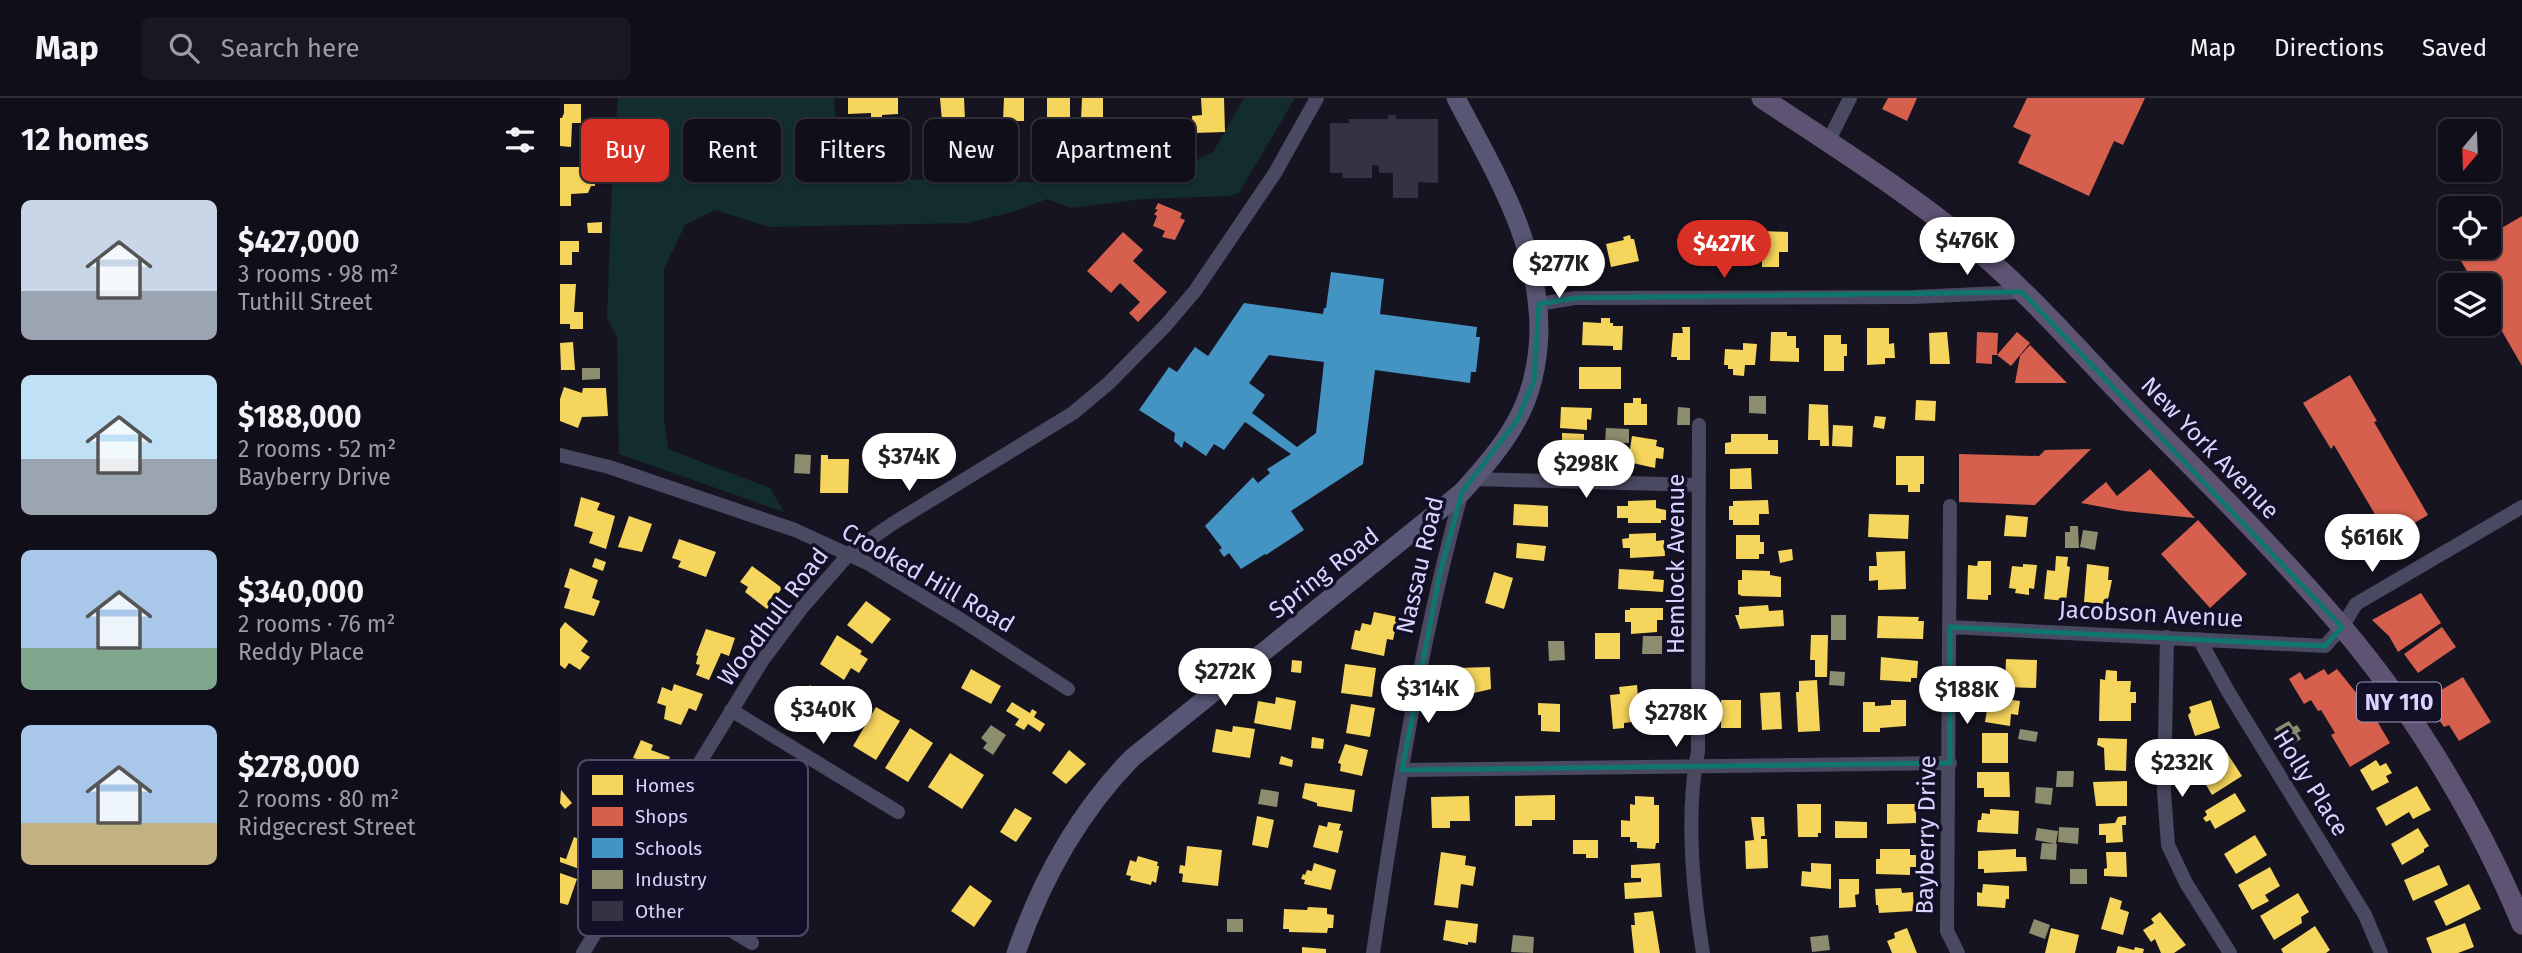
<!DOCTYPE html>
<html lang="en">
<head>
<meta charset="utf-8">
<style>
  body { margin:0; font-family:"Fira Sans",sans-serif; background:#191822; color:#f1f3f6; height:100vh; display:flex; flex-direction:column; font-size:26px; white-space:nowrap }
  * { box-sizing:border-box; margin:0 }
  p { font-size:23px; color:#9c9ca2 }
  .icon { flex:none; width:38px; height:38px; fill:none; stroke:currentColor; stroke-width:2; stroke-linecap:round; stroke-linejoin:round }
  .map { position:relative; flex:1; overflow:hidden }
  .details { display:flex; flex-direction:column; background:#100f19; width:560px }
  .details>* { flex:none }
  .guide { position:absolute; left:21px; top:21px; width:665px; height:63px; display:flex; gap:14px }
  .needle { width:46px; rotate:199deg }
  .tools { position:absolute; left:1878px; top:21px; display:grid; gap:14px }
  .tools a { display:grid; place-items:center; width:63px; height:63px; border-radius:10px; background:#100f19; box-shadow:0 2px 5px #0004,0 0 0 2px #302f38; font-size:35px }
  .price { position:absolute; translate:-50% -60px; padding:0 16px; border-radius:24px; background:#fff; color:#222; font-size:23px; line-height:46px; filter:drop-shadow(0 2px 4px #0008) }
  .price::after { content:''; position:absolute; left:50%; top:42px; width:21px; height:16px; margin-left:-10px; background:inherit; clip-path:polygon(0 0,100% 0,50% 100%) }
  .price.on { background:#d93025; color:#fff }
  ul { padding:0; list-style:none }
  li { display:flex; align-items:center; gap:21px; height:175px; padding:0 21px }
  li span { display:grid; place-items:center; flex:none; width:196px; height:140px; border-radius:10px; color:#555 }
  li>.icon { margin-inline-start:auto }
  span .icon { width:84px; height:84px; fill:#fffc; stroke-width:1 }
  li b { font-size:30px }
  h2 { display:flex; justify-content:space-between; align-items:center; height:84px; padding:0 21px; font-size:30px }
  .chip { padding:0 24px; border-radius:10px; background:#100f19; box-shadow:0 2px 5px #0004,0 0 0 2px #302f38; font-size:24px; line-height:63px }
  .chip.on { background:#d93025; color:#fff }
  header { display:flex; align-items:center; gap:42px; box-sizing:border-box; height:98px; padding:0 35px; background:#100f19; border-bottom:2px solid #302f38 }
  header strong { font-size:33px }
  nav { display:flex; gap:38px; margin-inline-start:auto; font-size:24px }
  .search { width:490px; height:63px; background:#191822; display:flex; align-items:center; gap:18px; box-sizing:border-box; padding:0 24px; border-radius:10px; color:#9c9ca2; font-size:26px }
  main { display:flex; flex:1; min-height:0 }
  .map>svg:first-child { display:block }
</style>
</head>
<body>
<header>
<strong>Map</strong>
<div class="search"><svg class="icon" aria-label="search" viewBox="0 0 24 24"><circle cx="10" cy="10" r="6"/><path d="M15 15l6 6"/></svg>Search here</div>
<nav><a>Map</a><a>Directions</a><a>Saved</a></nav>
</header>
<main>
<section class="details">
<h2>12 homes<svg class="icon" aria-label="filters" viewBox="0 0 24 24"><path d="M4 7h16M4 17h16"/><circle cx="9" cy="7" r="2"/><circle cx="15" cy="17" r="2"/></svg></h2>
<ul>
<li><span style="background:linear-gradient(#c9d6e8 65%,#9aa5b1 0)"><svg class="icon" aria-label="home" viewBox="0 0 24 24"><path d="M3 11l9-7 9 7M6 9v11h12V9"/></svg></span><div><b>$427,000</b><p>3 rooms · 98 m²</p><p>Tuthill Street</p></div></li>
<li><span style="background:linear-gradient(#bfe0f5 60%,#9aa5b1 0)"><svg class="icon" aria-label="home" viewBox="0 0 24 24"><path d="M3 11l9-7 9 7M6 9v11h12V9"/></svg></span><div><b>$188,000</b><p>2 rooms · 52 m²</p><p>Bayberry Drive</p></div></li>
<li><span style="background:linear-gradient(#a9c7e8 70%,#7fa58c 0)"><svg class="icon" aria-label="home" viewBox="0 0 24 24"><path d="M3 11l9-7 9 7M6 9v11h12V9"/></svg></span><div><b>$340,000</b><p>2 rooms · 76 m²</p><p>Reddy Place</p></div></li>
<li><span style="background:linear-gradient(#a9c7e8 70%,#c2b280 0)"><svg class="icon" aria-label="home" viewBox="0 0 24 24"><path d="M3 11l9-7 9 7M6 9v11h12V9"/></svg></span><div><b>$278,000</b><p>2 rooms · 80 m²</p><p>Ridgecrest Street</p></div></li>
</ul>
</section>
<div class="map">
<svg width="1962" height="855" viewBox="0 0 1962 855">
  <rect width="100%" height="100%" fill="#161421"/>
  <path fill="#132c2d" d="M58 0H274L277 43 286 80 564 86 618 71 653 54 684 0H735L679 95 668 98 583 101 511 110 487 101 453 114 407 125 209 129 155 112 125 127 104 171V320L108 351 210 390 224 414 59 356 57 239 47 220 53 56Z"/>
  <path fill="#f6d55c" d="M288 0H338V16L322 17V24H311V15L288 16Z
    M380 0H404L405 22 382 23Z
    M444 0H464V23H443Z
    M487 0H510V34H487Z
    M522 0H543V25L521 23Z
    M641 0H664L665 34 633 35 632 18 642 17Z
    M4 6H21V25H12L11 49 0 48V20H2L4 15Z
    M405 30H429L430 49H405Z
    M344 34H352V48H344Z
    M0 69H36V80H30V83H35V88H31L28 95 11 96V108H0Z
    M42 124V135H28L27 125Z
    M1202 133 1228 134V154H1219V169H1202Z
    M1070 137 1071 141H1074L1079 163 1051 169 1046 146 1064 142 1063 139Z
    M0 143H19V154H12V167H0Z
    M1028 144 1037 171 1015 179 1005 152Z
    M0 186H16L14 214H23V231H10V226H0Z
    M1041 220H1050V225H1053V228H1063L1062 252H1053V248L1022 247 1023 224 1041 225Z
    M1122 229H1130V262H1117V259H1111L1113 235H1123Z
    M1307 230H1329V246L1334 245 1335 260H1325V266L1307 267Z
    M1211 234H1227V238H1236V250H1239V264L1210 263Z
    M1387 234 1390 266H1370L1369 235Z
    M1264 237H1281V246H1287V258H1284V273H1264Z
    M13 244 15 272H1L0 245Z
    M1183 245 1197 246 1195 267H1185L1184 278 1173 277V271H1168V267H1164L1165 251 1183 252Z
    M1019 269H1061V291H1019Z
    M4 289 22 295 23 290H46L48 318 22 319 18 330 0 323V301Z
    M1073 300H1081V306H1087V327H1064V305H1073Z
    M1356 302 1376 303 1375 323 1355 322Z
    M1249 306 1268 307 1269 348H1260V342H1248Z
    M1001 309 1032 310 1031 322 1027 321V332L1000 330Z
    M1315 318 1326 319 1324 331 1313 329Z
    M1273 327 1293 328 1292 349 1272 348Z
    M1002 335 1024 336V355H1002Z
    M1171 336H1208V342H1218V356H1165V345L1171 344Z
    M1072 338 1097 342 1096 348 1104 350 1103 361 1096 360 1095 370 1068 364Z
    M261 357H268V361H289L288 395H260Z
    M1336 358H1364V386H1360V394H1348V387H1336Z
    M1191 370 1192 391H1170V371Z
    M21 399 40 405 37 412 55 418 46 451 29 445 33 434 14 428Z
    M1096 402V410L1106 412V422H1101V425H1068V420H1057V408H1068V403Z
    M1208 402 1209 416H1199V427H1173V422H1169V408H1173V403Z
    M954 406 988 408V429L953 427Z
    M1309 416 1349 417 1348 441 1308 439Z
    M1446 417 1468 419 1466 439 1444 438Z
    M69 418 92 426 82 454 58 449Z
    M1096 435V443L1104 442 1105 458 1070 460V450H1063L1062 441 1069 440V436Z
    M1176 437H1200V444H1204V456H1199V461H1176Z
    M119 441 156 454 146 479 118 469 121 463 112 460Z
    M957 445 986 448 984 463 956 460Z
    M1232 451 1233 462 1220 465 1218 453Z
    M1345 453 1346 491 1318 492V482L1309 483V468H1317L1316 454Z
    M1496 458 1508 459 1507 468 1510 469 1506 503 1484 501 1487 472 1495 473Z
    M35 460 46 464 43 473 32 469Z
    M1418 463H1431V497H1428V502L1407 501 1408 467 1417 468Z
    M1463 466 1477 467 1474 491 1469 490V497L1455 495 1456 491 1449 490 1452 468 1463 469Z
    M1527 466 1549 469 1548 482H1552L1547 506 1524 504Z
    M192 468 222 490 207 511 185 494 188 489 180 484Z
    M10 470 38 482 32 500 40 503 34 518 4 510 10 491 4 489Z
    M1059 471 1094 473 1093 481 1104 482 1103 494 1058 491Z
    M1182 472 1210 473V477L1221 479V499L1182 498 1178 496V482H1182Z
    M934 474 953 480 944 511 925 505Z
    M306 503 331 521 312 546 287 527Z
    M1208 507 1209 513 1223 512 1224 528 1180 531 1175 517H1179V509Z
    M1070 510H1103V522H1097V534L1071 536V524H1065V512H1070Z
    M814 514 838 519 833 542 827 541 824 558 791 551 795 532 800 533 802 525 811 527Z
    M1318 518 1359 519 1358 523H1364L1363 541 1317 540Z
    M5 524 28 543 21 553 30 559 20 572 9 565 5 571 0 567V531Z
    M146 531 175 540 169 558 161 555 149 582 136 577 140 567 136 566 138 558 136 557Z
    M1035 535H1060V561H1035Z
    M277 537 302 553 300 556 308 561 299 575 291 570 284 582 260 566Z
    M1251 537H1268L1267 579H1255V562H1250Z
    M1321 559 1358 563 1357 580H1351V584L1320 582Z
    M1446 561 1477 562 1476 590 1445 589Z
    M732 562 742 563 741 575 731 574Z
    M785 566 816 570 812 599 781 595Z
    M930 569 931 591 914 595V589L896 590V570Z
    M411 571 441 588 431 606 401 590Z
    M1546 572 1557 573V583H1571L1570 594H1576V605H1571V623H1539L1540 581 1545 582Z
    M1257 582 1260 633 1238 634 1236 594H1239V583Z
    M114 586 143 596 136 613 129 610 121 627 104 621 106 608 97 605 102 589 112 593Z
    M250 587 282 608 273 621 266 616 263 620 269 623 262 633 233 613Z
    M1077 587 1080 623 1064 625V630L1053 631 1050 597 1060 596 1059 589Z
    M1220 594 1222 631 1202 632 1200 595Z
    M1091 598H1102V603L1113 602 1114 627 1097 628 1098 632H1090Z
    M716 599 736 603 731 632 694 625 698 603 715 606Z
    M1429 599 1460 603 1458 617 1451 616 1450 628 1425 624Z
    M1161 602H1181V630H1161Z
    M1331 602H1346V628L1320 630V634H1303V604H1315V608L1331 607Z
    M1651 602 1660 630 1635 638 1628 617 1631 614 1629 609Z
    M452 604 470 615 472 611 477 614 474 619 485 626 480 634 468 626 464 632 455 627 459 621 446 613Z
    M978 605 1000 606V634L981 633V617H978Z
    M791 606 815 610 810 639 786 635Z
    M316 609 340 623 316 662 293 648Z
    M673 628 695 631 690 660 652 654 656 631 672 634Z
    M350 630 373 645 348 684 325 670Z
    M1422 635H1448V665H1422Z
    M752 639 764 641 763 651 751 650Z
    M1538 640 1567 641 1566 673 1545 672 1544 650 1537 647Z
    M81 642 93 647 91 652 110 659 102 678 74 668 77 661 73 660Z
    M785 646 808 652 802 678 780 673 781 666 778 665Z
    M509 652 526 666 506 686 492 675Z
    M390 655 424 677 402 711 368 689Z
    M1667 655 1682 678 1652 697 1638 673Z
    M721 658 733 662 732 669 719 666Z
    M1816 662 1820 668 1826 665 1832 675 1826 678 1829 684 1812 693 1800 672Z
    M1417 674H1449L1450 699H1424V690H1417Z
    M1567 683V708H1536L1533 684Z
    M745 685 795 692 792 714 757 708V705L742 700Z
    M1857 688 1871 712 1853 721 1849 714 1826 728 1816 710Z
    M1 692 12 705 5 711 0 705Z
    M1675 695 1686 713 1655 731 1650 722 1646 724 1643 720 1647 717 1645 713Z
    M995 697V722H972V728H955V698Z
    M909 698 910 723H890V730H872L871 699Z
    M1075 698 1094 699V707H1099V745H1096L1095 751 1077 750V744H1070V739H1061V722L1070 723V706L1075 707Z
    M1237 706H1261V735H1258V739H1238Z
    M1327 706H1356V725L1327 726Z
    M455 710 472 720 456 744 440 734Z
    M1430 711 1459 713 1458 736 1417 734 1418 722H1421L1422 715 1430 716Z
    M697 718 714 722 708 750 692 747Z
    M1566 718V727H1562L1563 744 1546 745V737H1539V726L1555 725 1558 719Z
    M1191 719H1204L1205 738H1201V741H1207L1208 770 1186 771 1185 743 1194 742Z
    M1275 723 1307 724V740H1275Z
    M768 724 781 726 779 732 783 733 778 755 753 749 759 727 767 729Z
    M1858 730 1869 748 1864 751V754L1842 767 1831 746Z
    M1695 737 1707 757 1676 776 1664 756Z
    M14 739 37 748 28 774 0 764V759L6 761Z
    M1013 742H1038V760H1026V756H1013Z
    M627 748 662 752 658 788 622 784 623 776 619 775 620 767 625 768Z
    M1320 751H1350V757H1356V769H1350V777L1316 776V761H1320Z
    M1456 751V759H1466L1467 773 1424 775V771H1418V753Z
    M881 754 906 758 905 767 916 769 913 788 901 786 898 810 874 807Z
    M1546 754H1566L1567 779 1544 778V771L1547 770Z
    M578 758 598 764 597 768H599L596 785 592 783 591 787 570 782 571 778 566 777 570 762 576 764Z
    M754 765 776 772 771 792 744 786 745 782 741 781 743 776 745 777 747 772 752 773Z
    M1100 765 1102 799 1065 801 1064 785 1081 784V780H1071V767Z
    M1251 765 1271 766V791L1241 788 1242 773 1251 774Z
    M1879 767 1888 787 1853 803 1844 782Z
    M1710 769 1720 788 1705 797 1709 803 1692 812 1678 787Z
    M0 775 17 781 8 807 0 805Z
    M1279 781H1299V796L1295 797 1296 809 1279 810Z
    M1423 786 1449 788V801H1446L1445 810 1417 808V794L1422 795Z
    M1909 786 1921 811 1886 828 1874 803Z
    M410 787 432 803 414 829 391 813Z
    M1341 790 1342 795 1353 794 1354 813 1319 815 1318 807H1316L1315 791Z
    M1738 795 1749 814 1741 819 1742 825 1714 842 1700 818Z
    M1550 799 1562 803 1560 811 1569 814 1563 837 1541 831Z
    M748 809 767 810V816L774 817 773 830H768L767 835 729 834V831H723L724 811 747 812Z
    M1093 813 1100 855H1074L1071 827H1075L1074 815Z
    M1600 814 1626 847 1614 855H1601L1595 841 1591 844 1583 832 1594 825 1591 821Z
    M886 822 918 826 916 845 908 844V847L883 842Z
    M1905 825 1914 849 1898 855H1872L1866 840Z
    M1755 828 1770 852 1766 855H1723L1721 851Z
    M1347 830 1357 855H1332L1327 843 1335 840 1334 835Z
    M1491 830 1519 837 1515 855H1485Z
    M1558 848 1574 852 1575 849 1584 851 1583 855H1556Z
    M742 849 766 851V855H742Z"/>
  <path fill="#d6604d" d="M1328 0H1357L1347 23 1322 11Z
    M1467 0H1585L1563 47 1554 43 1529 98 1458 65 1471 37 1453 29Z
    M598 105 622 115 620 120 625 122 615 142 602 139 605 133 593 128 597 118 594 116 598 112 595 111Z
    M1962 118V268L1928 209V187H1915L1897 156 1909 149H1928V138Z
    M563 134 583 152 573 163 607 194 578 224 569 215 580 204 560 185 551 195 527 173Z
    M1417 234 1438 235 1437 257H1432V266L1416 265Z
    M1457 234 1470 245 1451 268 1437 257Z
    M1470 247 1507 285H1455L1460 258Z
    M1790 277 1817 323 1814 324 1868 417 1829 440 1774 347 1771 351 1743 305Z
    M1531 351 1475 407 1399 404V356L1479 358 1485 352Z
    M1590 371 1635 420 1564 413 1521 405 1546 384 1557 398Z
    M1638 422 1687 476 1650 510 1601 456Z
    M1861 495 1881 525 1838 554 1829 538 1812 522Z
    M1882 529 1896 549 1858 575 1844 556Z
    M1764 571 1768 577 1777 571 1811 613 1830 645 1790 669 1771 637 1775 635 1761 612 1758 613 1751 602 1744 606 1729 581 1740 574 1745 582Z
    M1903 579 1931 624 1899 643 1889 627 1884 629 1877 619 1881 616 1871 598Z"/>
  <path fill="#4393c3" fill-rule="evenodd" d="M771 174 824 181 820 216 917 229 916 239H920L916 274H911L910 285 815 272 803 366 731 413 744 432 706 457 705 456 681 471 669 455 664 459 659 452 662 450 645 428 693 379 698 385 710 375 707 371 731 356 685 324 664 352 654 346 646 358 624 343 622 350 614 343 615 335 579 312 609 269 617 274 635 249 648 258 684 205 763 216 764 210H766ZM709 257 764 264 756 335 737 349 692 315 705 297 689 285Z"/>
  <path fill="#8c8c6e" d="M450 24 451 43 433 44 432 25Z
    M514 49 529 50 528 70H514Z
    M22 270H40V281L22 282Z
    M1189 298H1206V316L1189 315Z
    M1118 309 1130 310V327H1117Z
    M1046 330 1069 331V345L1045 344Z
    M235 356 251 357 250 376 234 375Z
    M1510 428H1518L1519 450H1505V434H1510Z
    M1523 432 1538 434 1535 452 1520 449Z
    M1271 517H1286V542H1271Z
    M1083 538H1102V556H1082Z
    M988 543H1004L1005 562 989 563Z
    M1270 573 1285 574 1284 588 1269 587Z
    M1729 623 1733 629 1737 627 1741 633 1737 635 1741 641 1727 650 1715 631Z
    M431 627 446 637 433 657 423 650 427 645 421 640Z
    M1460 631 1478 634 1476 644 1458 641Z
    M1497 673H1514L1513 689H1496Z
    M1476 689 1493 690 1491 707 1475 705Z
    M701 691 719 694 717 709 698 706Z
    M1499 729 1519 730 1518 746 1498 744Z
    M1477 730 1498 733 1496 746 1475 742Z
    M1482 745 1497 746 1496 762 1480 761Z
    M1510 771H1527V786H1510Z
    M667 821H683V834H667Z
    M1474 821 1490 827 1485 841 1469 835Z
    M953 837 974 839 973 855 951 854Z
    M1268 837 1270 852 1252 854 1250 839Z"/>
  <path fill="#343243" d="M828 17H836V21H878V85L858 84V100H833V75H819V68L812 67V80H783L782 75H770V25H789V21H828Z"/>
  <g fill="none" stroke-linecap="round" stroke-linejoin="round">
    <path stroke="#4a4962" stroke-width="14" d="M1268 44 1290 0
      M979 206 1015 200 1353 199 1462 194
      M1139 327 1138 654C1125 716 1133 793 1143 855
      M0 357 49 369 235 432 309 466 400 521 508 591
      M914 381 1138 387
      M1390 408 1387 833 1398 855
      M1390 529 1765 548 1782 529 1796 506 1962 409
      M1607 539 1604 694 1608 747 1626 785 1670 855
      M1639 541 1669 595 1805 817 1821 855
      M171 612 338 714
      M842 672 1390 665
      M73 773 192 845
      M23 855 202 563 241 511 289 456 332 426 513 315 549 285 606 227 635 193 715 75 757 0
      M813 855C836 700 860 545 902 394"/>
    <path stroke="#575674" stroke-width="19" d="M456 855C481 783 518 715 572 660L902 394C922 372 943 348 957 322 972 295 978 265 979 234 979 144 936 77 896 0"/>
    <path stroke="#5e5373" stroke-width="21" d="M1202 0C1274 48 1351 96 1416 151 1479 204 1532 268 1590 326 1655 391 1721 458 1782 529 1853 612 1920 724 1962 826"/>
  </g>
  <path fill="none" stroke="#0f766e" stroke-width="5" stroke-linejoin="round" d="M1462 194 1782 529 1765 548 1390 529V665L842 672 880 475 902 394 958 321 974 283 979 206 1015 200Z"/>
  <g text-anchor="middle" stroke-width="7" stroke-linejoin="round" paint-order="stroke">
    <rect fill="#130f26" stroke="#9e99be" stroke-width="2" x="1797" y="584.5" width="84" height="39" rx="5"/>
    <g font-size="23" font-weight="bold" fill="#d9d4ff">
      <text x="1839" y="612">NY 110</text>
    </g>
    <g font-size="24" fill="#d9d4ff" stroke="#130f26">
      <text transform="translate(1650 350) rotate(46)" y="8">New York Avenue</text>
      <text transform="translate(1116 466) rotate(-90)" y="8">Hemlock Avenue</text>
      <text transform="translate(860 467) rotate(-77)" y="8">Nassau Road</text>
      <text transform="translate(764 475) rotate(-38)" y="8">Spring Road</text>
      <text transform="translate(368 480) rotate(30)" y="8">Crooked Hill Road</text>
      <text transform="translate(1591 516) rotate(3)" y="8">Jacobson Avenue</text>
      <text transform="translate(213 519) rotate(-53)" y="8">Woodhull Road</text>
      <text transform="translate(1751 685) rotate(58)" y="8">Holly Place</text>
      <text transform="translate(1366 737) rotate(-89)" y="8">Bayberry Drive</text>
    </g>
  </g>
  <rect x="18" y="662" width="230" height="176" rx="10" fill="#130f26" stroke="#4e4a67" stroke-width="2"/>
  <rect x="32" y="677" width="31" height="20" fill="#f6d55c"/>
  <rect x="32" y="709" width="31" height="19" fill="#d6604d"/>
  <rect x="32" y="740" width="31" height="20" fill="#4393c3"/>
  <rect x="32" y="772" width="31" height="19" fill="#8c8c6e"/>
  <rect x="32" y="803" width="31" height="20" fill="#343243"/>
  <g font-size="19" fill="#d9d4ff">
    <text x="75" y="694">Homes</text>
    <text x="75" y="725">Shops</text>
    <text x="75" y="757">Schools</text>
    <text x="75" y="788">Industry</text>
    <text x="75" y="820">Other</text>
  </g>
</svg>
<div class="tools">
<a><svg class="needle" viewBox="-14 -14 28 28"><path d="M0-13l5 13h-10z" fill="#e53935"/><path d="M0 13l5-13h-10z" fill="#9c9ca2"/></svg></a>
<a><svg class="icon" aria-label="locate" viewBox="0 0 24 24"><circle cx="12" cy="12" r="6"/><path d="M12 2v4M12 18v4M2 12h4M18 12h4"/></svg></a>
<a><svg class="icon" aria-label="layers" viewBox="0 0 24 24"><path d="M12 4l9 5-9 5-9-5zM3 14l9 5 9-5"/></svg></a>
</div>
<b class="price" style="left:1407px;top:179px">$476K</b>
<b class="price on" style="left:1164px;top:182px">$427K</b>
<b class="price" style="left:999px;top:202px">$277K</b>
<b class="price" style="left:349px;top:395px">$374K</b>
<b class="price" style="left:1026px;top:402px">$298K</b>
<b class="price" style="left:1812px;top:476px">$616K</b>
<b class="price" style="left:665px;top:610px">$272K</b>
<b class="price" style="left:868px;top:627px">$314K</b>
<b class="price" style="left:1407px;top:628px">$188K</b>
<b class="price" style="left:263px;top:648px">$340K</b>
<b class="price" style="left:1116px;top:651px">$278K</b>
<b class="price" style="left:1622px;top:701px">$232K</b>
<div class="guide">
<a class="chip on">Buy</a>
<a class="chip">Rent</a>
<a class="chip">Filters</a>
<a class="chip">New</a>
<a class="chip">Apartment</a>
</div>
</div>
</main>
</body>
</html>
